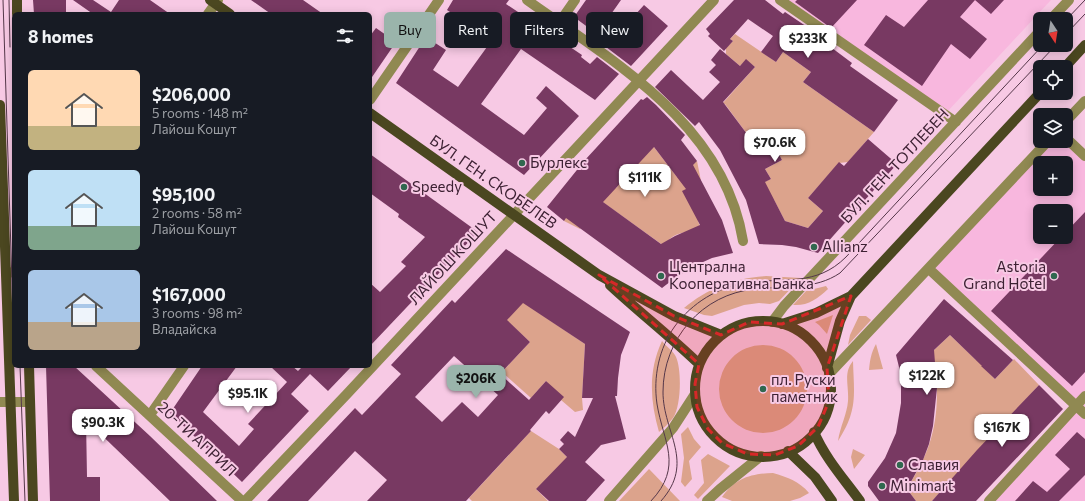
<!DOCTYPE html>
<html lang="en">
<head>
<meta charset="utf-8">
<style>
  body { margin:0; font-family:Commissioner,sans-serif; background:#20242c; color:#f1f3f6; height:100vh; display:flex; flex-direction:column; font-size:15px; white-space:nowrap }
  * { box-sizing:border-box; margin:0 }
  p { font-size:13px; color:#9ea1a6 }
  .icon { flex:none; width:22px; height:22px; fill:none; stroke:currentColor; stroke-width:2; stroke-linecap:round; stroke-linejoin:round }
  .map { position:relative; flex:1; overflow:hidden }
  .drawer { position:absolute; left:12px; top:12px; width:360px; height:356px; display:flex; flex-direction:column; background:#171b24; border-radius:6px; box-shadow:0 2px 10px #0003 }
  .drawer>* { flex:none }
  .banner { position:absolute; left:384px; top:12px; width:380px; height:36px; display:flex; gap:8px }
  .needle { width:26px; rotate:168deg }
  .fabs { position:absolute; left:1033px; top:12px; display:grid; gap:8px }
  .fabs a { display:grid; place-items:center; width:40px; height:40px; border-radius:6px; background:#171b24; box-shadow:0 2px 10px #0003; font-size:20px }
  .price { position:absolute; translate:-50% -34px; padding:0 9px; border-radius:8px; background:#fff; color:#222; font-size:13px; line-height:26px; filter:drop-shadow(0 1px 2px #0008) }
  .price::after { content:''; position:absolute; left:50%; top:24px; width:12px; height:9px; margin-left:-6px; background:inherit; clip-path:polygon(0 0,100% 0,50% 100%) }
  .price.selected { background:#9ab4ab; color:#111 }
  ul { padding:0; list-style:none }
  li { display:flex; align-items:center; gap:12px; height:100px; padding:0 16px }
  li span { display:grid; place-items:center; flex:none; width:112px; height:80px; border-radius:6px; color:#555 }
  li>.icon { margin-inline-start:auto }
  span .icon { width:48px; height:48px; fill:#fffc; stroke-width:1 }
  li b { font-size:17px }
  h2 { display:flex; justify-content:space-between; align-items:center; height:48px; padding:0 16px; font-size:17px }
  .tag { padding:0 14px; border-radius:6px; background:#171b24; box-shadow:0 2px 10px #0003; font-size:14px; line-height:36px }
  .tag.selected { background:#9ab4ab; color:#111 }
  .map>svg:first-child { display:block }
</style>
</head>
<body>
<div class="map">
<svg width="1085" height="501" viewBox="0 0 1085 501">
  <rect width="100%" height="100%" fill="#f7c9e4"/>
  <path fill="#f8b7de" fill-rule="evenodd" d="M776 0H1051L947 112Z
    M1051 141H1066L1085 156V501H988L1077 406 931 270ZM1040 163H1066V189H1040ZM1040 211H1066V237H1040Z"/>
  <path fill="#dca38c" d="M735 34 776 62 783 52 811 72 803 82 874 132 848 162 839 163 808 198 823 211 808 228 785 221 774 200 771 201 764 182 771 179 765 169 782 160 767 132 751 141 747 134 725 104H722L755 67 746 60 740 66 726 54V48L733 41 730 39Z
    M647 138 677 177 697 161 701 181 698 221 702 232C687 231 673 231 664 246L597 198 588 218 580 229 564 221 575 173 585 160 616 188 626 177 618 170Z
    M766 276 801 278 779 301 770 304 759 303 744 305 712 316 704 315 684 308C708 288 734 278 766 276Z
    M826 286 828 289C817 299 808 306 793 305L806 291Z
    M502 288 585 344 582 398 583 410 575 412 561 400 546 381 531 398 502 372 530 342 506 320Z
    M833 315 827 334 819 325 815 322Z
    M859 316H866L871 320 848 345 850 335Z
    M950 335 976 360 991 358 982 366 995 379 1014 359 1039 385 932 501H916L907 489C915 475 924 460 929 445 939 416 939 381 932 352Z
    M662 341C666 346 674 352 676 357 682 370 681 407 673 418 669 423 664 428 659 432 650 401 648 371 662 341Z
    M876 344 883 369 869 370C870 360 871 353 876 344Z
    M719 389a44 44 0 1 1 88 0a44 44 0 1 1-88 0Z
    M853 361C854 395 858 410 838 441 840 427 847 414 848 401 849 385 843 373 853 361Z
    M688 427 694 439 701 447 689 461 692 479 685 487 681 482 684 458 681 434Z
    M531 431 559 449 574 464 536 489 548 501H472L469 498Z
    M853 449 865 455 854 469 851 457Z
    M708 454 730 466 698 499 694 495 704 483 701 460Z
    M649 469 680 501H619Z
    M773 473C787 477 799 481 809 493L800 498 790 501H732L722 497C736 478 750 474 773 473Z"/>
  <path fill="#783962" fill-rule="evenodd" d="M33 0H66V14H34Z
    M73 0H93L111 12 119 0H150L170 14H93Z
    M251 0H303L323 14H271Z
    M453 0H509L506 4 582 55 581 57 590 64 597 57 619 74 595 100 521 49 481 104 524 135 547 108 536 98 546 86 579 116 524 175 396 83 426 37 446 50 433 70 458 87 492 40 447 10Z
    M586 0H621L597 34 574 17Z
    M734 0H765L783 14 785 12 822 37 820 39 852 63 850 66 898 100 874 132 803 82 811 72 783 52 776 62 761 52 773 36 748 19 730 39 733 41 724 51 708 36 710 34 706 29Z
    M797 0H857L831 28 795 2Z
    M928 0H1004L991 14 975 0 960 17 987 39 970 59 951 44 922 86 864 45 886 15 904 27Z
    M644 5 668 26 631 66 606 47Z
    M376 28 396 42 370 80V36Z
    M720 49 740 66 746 59 755 67 723 102 747 134 751 141 767 132 782 160 765 169 771 179 765 182 785 221 808 228 823 211 808 198 839 162 844 166 868 139 897 164 818 253 796 247 782 245 759 244 746 200 720 150 699 122 695 126 655 87 671 70 703 100 720 82 709 72 716 65 711 60Z
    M647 97 656 105 685 135 681 140 697 161 693 165 722 220 733 253 712 258 692 267 675 278 662 288 566 218 564 221 547 207 585 160 641 99 643 100ZM654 147 686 189 682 191 700 225 675 236 661 244 603 202Z
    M370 154 478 232 370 346V283L380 292 406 266 401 262 425 237 398 217 399 214 370 193Z
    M1085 212V372L1072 386 991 311 1061 237H1066V232Z
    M506 249 630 332 621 355 618 378 617 396H615L626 439 601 445 585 462 605 480 586 501H549L536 489 567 457 559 449 564 444 560 440 568 431 575 437 593 398H582L585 344 523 303 507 320 530 342 500 374 529 400 546 381 564 397 549 414 546 411 530 430 531 431 466 501H367L387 480 355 451 308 501H267L355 408 362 415 401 374 391 365 452 300 455 303ZM454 356 498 395 478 417 462 402 442 422 415 397Z
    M944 299 1013 360 995 379 981 366H982L950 335 934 350 937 388 933 426 929 444 923 460 907 489 916 501H879L868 486V482L885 458 896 433 901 403V388L900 371 896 355Z
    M46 366H74L150 436 217 501H170L86 420 87 477H100V501H50Z
    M202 366H237L203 412 239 446 254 429 248 424 287 382 270 366H292L298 371 302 367 301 366H352L328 391 310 374 291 394 309 411 242 482 170 413Z
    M1039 385 1063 409 976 501H932L977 450Z
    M1077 432 1085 439V475L1059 501H1015L1033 481 1047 492 1070 469 1055 455Z"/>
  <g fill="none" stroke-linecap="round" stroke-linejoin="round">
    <path stroke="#908952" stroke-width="10" d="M527 0C615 63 724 124 743 241
      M780 0 956 122
      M208 14 218 0
      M1051 19 1069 0
      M559 23 575 0
      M370 100 439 0
      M1066 121 1085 101
      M1066 138 1085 156
      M929 269 1085 414
      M6 273 14 272
      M772 322 784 306 1040 31
      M96 366 242 501
      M829 374 1048 141
      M0 402H30
      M150 415 184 366
      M245 501 346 395 714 0
      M609 501 673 428 695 394
      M707 501 720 489 761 456
      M989 501 1085 396"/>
    <path stroke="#4b4720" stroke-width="10" d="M17 0V14
      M210 0 230 14
      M1065 67 1085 45
      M0 105 14 501
      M370 113 599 275 674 316 721 335
      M610 285C639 312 671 337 699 364
      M695 389a68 68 0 1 1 136 0a68 68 0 1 1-136 0Z
      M782 324 816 313 851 296
      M29 366 33 501
      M827 368 840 321 851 296 1040 93
      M814 432C825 458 844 479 860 501
      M788 451 815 477 832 501"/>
    <path stroke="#55374a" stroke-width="1" d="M3 0 14 345
      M9 0 10 47
      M1066 20 1085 0
      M1066 34 1085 14
      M20 366 25 501
      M651 501C684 466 663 442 657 404 653 377 659 348 675 326 692 303 718 287 746 283 784 277 816 287 846 257L1043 45
      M661 501C696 462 663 433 663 392 663 339 702 294 755 289 784 286 815 290 840 273L1056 45"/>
  </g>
  <path fill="#d62828" fill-opacity="0.2" stroke="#d62828" stroke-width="3" stroke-dasharray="8 5" stroke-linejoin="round" d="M599 275 674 316 721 335 749 322 782 324 851 296 827 368 829 401 818 427 798 446 775 455 747 454 722 443 708 429 697 407 695 384 699 364Z"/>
  <g fill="#30684f" stroke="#f7c9e4" stroke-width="1.5">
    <circle cx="522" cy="163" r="4"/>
    <circle cx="404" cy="187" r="4"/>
    <circle cx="814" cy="247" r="4"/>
    <circle cx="661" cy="276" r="4"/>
    <circle cx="1054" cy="276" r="4"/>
    <circle cx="763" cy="389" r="4"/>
    <circle cx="900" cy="465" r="4"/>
    <circle cx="882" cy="486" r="4"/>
  </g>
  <g text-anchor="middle" stroke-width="4" stroke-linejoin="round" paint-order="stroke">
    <g font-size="15" fill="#3d2133" stroke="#f7c9e4" text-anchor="start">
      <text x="530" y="168">Бурлекс</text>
      <text x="412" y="192">Speedy</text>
      <text x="822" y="252">Allianz</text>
      <text x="669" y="272">Централна<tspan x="669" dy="17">Кооперативна Банка</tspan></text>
      <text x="1046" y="272" text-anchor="end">Astoria<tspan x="1046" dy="17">Grand Hotel</tspan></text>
      <text x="771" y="385">пл. Руски<tspan x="771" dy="17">паметник</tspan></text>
      <text x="908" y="470">Славия</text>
      <text x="890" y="491">Minimart</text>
    </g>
    <g font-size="15" fill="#3d2133" stroke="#f7c9e4">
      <text transform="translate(895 166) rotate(-47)" y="5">БУЛ. ГЕН. ТОТЛЕБЕН</text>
      <text transform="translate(493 182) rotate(35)" y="5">БУЛ. ГЕН. СКОБЕЛЕВ</text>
      <text transform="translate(453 258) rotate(-47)" y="5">ЛАЙОШ КОШУТ</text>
      <text transform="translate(197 439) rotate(43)" y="5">20-ТИ АПРИЛ</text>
    </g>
  </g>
</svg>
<div class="fabs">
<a><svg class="needle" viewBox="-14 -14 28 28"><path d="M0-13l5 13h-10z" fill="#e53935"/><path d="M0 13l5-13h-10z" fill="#9ea1a6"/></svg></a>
<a><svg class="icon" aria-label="locate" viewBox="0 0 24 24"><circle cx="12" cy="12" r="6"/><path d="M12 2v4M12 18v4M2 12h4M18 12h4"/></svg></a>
<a><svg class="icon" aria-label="layers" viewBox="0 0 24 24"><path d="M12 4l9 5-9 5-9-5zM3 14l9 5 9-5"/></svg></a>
<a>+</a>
<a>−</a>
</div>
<b class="price" style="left:808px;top:59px">$233K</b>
<b class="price" style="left:775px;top:163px">$70.6K</b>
<b class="price" style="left:645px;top:198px">$111K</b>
<b class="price" style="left:927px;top:396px">$122K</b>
<b class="price selected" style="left:476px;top:399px">$206K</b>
<b class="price" style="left:248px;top:414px">$95.1K</b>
<b class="price" style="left:103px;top:443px">$90.3K</b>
<b class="price" style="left:1002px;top:448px">$167K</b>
<div class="banner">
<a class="tag selected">Buy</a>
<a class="tag">Rent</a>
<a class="tag">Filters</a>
<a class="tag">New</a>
</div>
<section class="drawer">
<h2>8 homes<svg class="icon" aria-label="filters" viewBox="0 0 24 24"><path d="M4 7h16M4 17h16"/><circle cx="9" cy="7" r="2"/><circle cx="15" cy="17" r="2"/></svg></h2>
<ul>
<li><span style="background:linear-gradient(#ffd9b3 70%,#c2b280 0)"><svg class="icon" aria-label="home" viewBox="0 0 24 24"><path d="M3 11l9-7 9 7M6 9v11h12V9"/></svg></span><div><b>$206,000</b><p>5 rooms · 148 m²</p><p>Лайош Кошут</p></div></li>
<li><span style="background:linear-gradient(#bfe0f5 70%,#7fa58c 0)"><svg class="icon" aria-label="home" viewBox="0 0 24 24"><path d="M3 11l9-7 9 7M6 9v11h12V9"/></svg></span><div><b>$95,100</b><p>2 rooms · 58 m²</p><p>Лайош Кошут</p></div></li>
<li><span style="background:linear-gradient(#a9c7e8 65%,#b9a48a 0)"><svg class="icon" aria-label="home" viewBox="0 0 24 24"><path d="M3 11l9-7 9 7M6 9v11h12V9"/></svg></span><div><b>$167,000</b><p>3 rooms · 98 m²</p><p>Владайска</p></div></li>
</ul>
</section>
</div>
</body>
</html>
